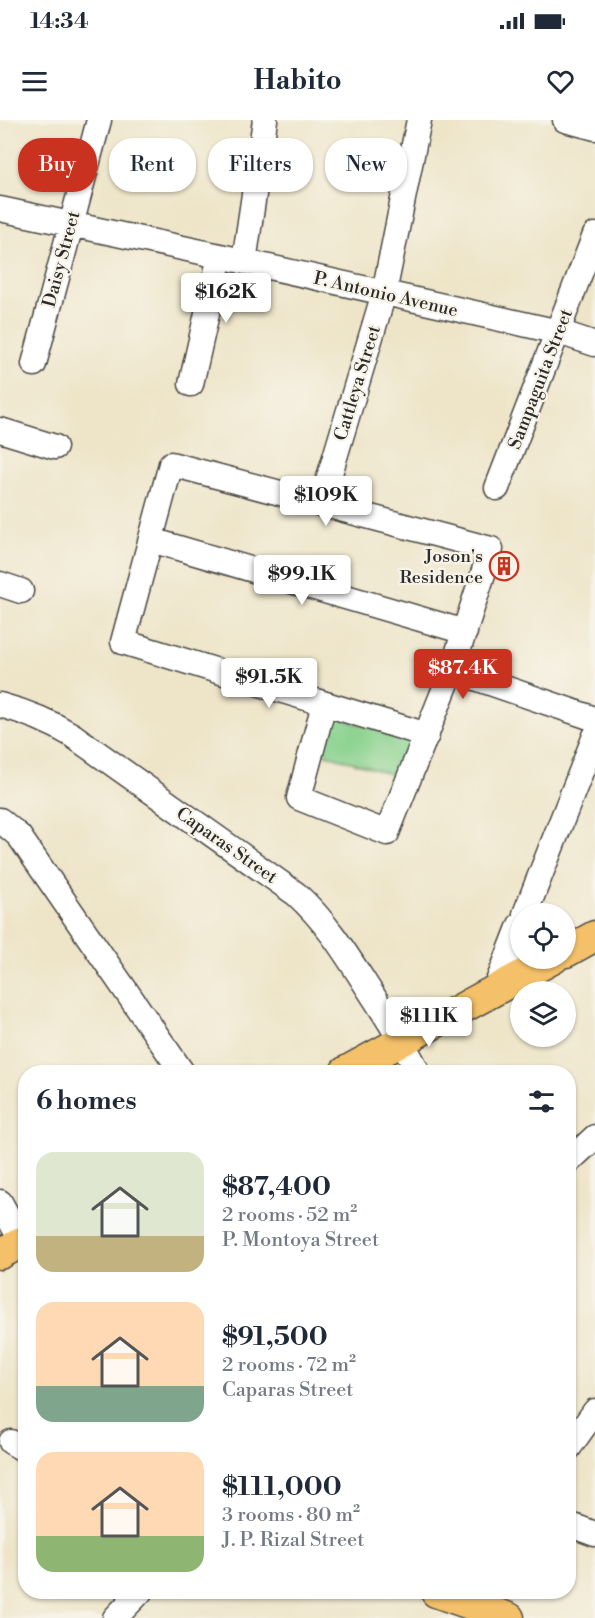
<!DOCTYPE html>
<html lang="en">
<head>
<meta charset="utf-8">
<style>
  body { margin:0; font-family:"Libre Bodoni",serif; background:#f2f2f3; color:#1f2937; height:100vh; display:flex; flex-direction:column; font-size:22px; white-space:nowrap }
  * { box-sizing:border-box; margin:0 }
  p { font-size:20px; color:#747a83 }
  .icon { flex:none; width:33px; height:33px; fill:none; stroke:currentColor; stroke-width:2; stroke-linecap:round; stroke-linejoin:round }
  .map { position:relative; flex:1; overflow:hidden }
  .drawer { position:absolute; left:18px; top:945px; width:558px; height:534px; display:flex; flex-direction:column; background:#fff; border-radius:24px; box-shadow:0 2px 4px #0004 }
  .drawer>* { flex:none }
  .hud { position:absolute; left:18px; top:18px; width:560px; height:54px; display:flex; gap:12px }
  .controls { position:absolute; left:510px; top:783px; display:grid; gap:12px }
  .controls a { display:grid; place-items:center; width:66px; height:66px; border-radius:50%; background:#fff; box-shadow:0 2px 4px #0004; font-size:30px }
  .price { position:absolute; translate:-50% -51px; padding:0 14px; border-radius:6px; background:#fff; color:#222; font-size:20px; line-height:39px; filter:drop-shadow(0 2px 3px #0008) }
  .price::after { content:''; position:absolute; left:50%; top:36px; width:18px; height:14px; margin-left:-9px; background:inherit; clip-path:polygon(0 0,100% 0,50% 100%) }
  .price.current { background:#c8321e; color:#fff }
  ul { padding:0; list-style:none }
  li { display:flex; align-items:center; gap:18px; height:150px; padding:0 18px }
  li span { display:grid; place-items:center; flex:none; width:168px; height:120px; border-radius:18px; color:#555 }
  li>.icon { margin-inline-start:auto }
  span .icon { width:72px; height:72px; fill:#fffc; stroke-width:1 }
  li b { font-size:26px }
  h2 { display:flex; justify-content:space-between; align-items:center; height:72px; padding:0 18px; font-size:26px }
  .pill { padding:0 21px; border-radius:24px; background:#fff; box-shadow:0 2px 4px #0004; font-size:21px; line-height:54px }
  .pill.current { background:#c8321e; color:#fff }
  .status { display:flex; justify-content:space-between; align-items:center; height:42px; padding:0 30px; background:#fff; direction:ltr }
  .status svg { height:16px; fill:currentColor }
  header { display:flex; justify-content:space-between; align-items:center; height:78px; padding:0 18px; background:#fff; font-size:27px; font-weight:700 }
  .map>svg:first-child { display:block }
</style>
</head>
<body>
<div class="status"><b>14:34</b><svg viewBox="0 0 49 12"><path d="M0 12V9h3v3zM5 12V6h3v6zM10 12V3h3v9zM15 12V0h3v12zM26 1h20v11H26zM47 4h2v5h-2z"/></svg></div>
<header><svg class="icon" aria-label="menu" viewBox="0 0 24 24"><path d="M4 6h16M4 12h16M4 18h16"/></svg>Habito<svg class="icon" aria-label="heart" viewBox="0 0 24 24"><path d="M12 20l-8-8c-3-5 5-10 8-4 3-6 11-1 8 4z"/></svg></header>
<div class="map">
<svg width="595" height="1498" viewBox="0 0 595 1498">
  <rect width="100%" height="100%" fill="#f7f3e8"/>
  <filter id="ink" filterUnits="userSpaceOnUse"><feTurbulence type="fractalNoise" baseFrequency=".0167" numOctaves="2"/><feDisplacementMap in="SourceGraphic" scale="12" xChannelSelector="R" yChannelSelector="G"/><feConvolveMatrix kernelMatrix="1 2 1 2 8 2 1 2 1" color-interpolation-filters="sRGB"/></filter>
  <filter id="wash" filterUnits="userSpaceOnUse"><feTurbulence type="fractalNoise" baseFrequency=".008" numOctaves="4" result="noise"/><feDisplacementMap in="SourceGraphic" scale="24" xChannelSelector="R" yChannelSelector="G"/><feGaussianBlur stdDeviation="1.35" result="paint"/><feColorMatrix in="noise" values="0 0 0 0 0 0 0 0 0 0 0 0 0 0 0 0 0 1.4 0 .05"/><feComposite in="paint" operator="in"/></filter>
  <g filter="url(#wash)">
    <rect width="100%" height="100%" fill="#eee5c9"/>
    <path fill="#8ad28e" stroke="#5a7e5c" stroke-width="1.5" d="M331 595 411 621 399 657 319 632Z"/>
  </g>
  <g filter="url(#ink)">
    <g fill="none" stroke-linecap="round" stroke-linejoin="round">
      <g stroke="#484743" stroke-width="27">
        <path id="minor" d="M565 0 595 8
          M0 89 220 136 559 212 595 224
          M244 142 265 0
          M34 244 99 0
          M191 264 220 136
          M0 310 55 327
          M497 368 595 115
          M321 384 384 173 419 0
          M151 420 465 512
          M0 464 21 471
          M452 550 595 599
          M324 584 299 678 387 713 452 550 491 429 171 344 123 522 427 615
          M0 585C26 592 49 601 72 615L296 774C325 800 345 832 366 865 385 894 403 922 418 952
          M0 700 19 716 182 952
          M525 794 595 616
          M494 872 520 805
          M568 1042 595 1017
          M0 1082 22 1122
          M11 1322 26 1331
          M568 1329 595 1291
          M568 1404 595 1414
          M115 1498 140 1472"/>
      </g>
      <g stroke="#484743" stroke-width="33">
        <path id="major" d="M566 832 595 816
          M345 952 554 838
          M0 1134 26 1120
          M436 1472 509 1498"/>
      </g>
      <use href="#minor" stroke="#fff" stroke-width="24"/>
      <use href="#major" stroke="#f4c16a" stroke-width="30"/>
    </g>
  </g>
  <defs>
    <g id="building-ring" transform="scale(1.5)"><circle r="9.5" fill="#f7f3e8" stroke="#c8321e" stroke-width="1.5"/><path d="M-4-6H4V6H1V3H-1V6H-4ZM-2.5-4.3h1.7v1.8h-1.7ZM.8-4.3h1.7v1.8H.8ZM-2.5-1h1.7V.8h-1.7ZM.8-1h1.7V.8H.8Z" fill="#c8321e"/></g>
  </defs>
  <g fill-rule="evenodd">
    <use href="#building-ring" x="504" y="446"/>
  </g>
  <g text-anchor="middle" stroke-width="4.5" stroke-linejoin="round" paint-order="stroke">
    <g font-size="18" fill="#2b2b2b" stroke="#f7f3e8">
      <text transform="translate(61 139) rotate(-75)" y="6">Daisy Street</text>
      <text transform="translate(386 174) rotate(13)" y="6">P. Antonio Avenue</text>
      <text transform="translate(540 259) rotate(-69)" y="6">Sampaguita Street</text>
      <text transform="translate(357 263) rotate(-73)" y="6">Cattleya Street</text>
      <text transform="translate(227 725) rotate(35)" y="6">Caparas Street</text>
    </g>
    <g font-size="18" fill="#2b2b2b" stroke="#f7f3e8" text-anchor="end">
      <text x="483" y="442">Joson's<tspan x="483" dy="21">Residence</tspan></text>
    </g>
  </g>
</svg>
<div class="controls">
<a><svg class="icon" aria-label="locate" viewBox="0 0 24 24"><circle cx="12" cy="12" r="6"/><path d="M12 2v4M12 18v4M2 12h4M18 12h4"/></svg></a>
<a><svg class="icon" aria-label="layers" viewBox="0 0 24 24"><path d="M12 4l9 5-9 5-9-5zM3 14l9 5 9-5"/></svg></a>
</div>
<b class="price" style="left:226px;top:204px">$162K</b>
<b class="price" style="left:326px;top:407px">$109K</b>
<b class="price" style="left:302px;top:486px">$99.1K</b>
<b class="price current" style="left:463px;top:580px">$87.4K</b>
<b class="price" style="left:269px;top:589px">$91.5K</b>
<b class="price" style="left:429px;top:928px">$111K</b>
<div class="hud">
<a class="pill current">Buy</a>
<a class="pill">Rent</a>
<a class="pill">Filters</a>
<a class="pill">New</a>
</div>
<section class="drawer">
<h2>6 homes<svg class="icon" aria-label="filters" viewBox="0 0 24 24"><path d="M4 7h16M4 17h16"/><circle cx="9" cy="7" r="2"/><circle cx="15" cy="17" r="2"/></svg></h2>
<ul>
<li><span style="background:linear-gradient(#dfe7d0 70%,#c2b280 0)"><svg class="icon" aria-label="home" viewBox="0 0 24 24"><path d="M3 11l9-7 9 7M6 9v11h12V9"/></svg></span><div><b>$87,400</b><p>2 rooms · 52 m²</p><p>P. Montoya Street</p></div></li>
<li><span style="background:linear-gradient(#ffd9b3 70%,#7fa58c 0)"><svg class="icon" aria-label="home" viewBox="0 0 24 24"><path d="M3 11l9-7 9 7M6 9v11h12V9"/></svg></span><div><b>$91,500</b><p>2 rooms · 72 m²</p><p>Caparas Street</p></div></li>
<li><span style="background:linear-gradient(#ffd9b3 70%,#8fb573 0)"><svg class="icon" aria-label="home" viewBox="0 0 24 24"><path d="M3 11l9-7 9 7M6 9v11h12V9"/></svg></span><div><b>$111,000</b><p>3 rooms · 80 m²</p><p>J. P. Rizal Street</p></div></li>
</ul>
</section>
</div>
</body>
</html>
